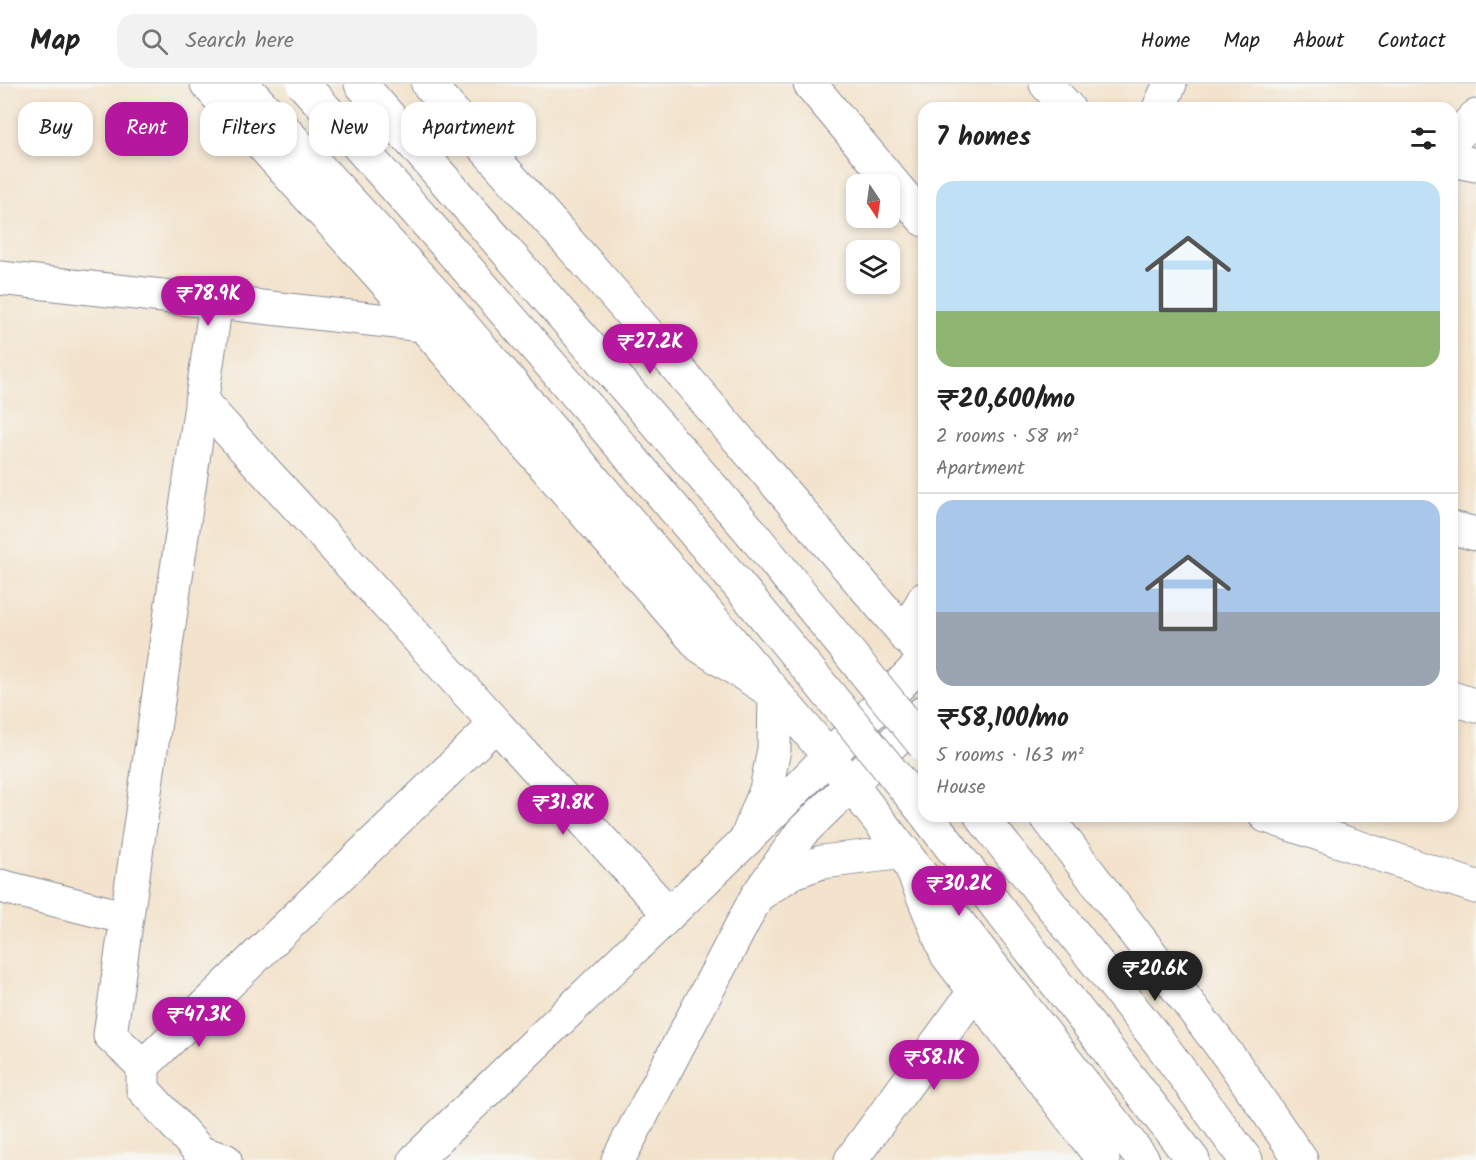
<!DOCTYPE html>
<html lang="en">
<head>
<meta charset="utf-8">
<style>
  body { margin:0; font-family:Kalam,sans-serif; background:#f2f2f2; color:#222; height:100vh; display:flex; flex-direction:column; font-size:22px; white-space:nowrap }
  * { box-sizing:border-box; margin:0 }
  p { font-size:20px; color:#767676 }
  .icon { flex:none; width:33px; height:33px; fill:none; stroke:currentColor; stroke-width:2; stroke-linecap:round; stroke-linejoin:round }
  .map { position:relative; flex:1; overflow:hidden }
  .panel { position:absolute; left:918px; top:18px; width:540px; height:720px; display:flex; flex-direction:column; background:#fff; border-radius:18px; box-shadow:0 3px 9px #0003 }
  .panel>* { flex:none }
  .top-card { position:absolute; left:18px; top:18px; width:570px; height:54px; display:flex; gap:12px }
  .needle { width:39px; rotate:167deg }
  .buttons { position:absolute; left:846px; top:90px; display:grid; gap:12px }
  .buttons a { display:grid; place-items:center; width:54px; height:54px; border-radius:12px; background:#fff; box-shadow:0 3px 9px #0003; font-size:30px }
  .price { position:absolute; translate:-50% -51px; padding:0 14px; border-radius:21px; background:#b5179e; color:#fff; font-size:20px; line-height:39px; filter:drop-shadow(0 2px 3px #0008) }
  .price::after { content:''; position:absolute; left:50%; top:36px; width:18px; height:14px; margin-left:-9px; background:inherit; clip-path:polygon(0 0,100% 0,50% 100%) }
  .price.on { background:#222; color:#fff }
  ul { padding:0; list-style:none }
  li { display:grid; align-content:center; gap:12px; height:318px; padding:0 18px }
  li+li { border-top:2px solid #e0e0e0 }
  li span { display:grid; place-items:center; height:186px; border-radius:18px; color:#555 }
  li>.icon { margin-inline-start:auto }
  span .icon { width:108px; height:108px; fill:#fffc; stroke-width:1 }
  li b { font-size:26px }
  h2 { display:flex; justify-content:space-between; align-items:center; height:72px; padding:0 18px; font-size:26px }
  .chip { padding:0 21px; border-radius:18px; background:#fff; box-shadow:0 3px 9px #0003; font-size:21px; line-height:54px }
  .chip.on { background:#b5179e; color:#fff }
  header { display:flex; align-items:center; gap:36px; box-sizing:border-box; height:84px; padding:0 30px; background:#fff; border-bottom:2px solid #e0e0e0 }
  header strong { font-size:28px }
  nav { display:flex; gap:33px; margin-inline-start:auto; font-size:21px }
  .search { width:420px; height:54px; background:#f2f2f2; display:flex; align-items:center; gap:15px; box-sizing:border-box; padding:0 21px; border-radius:18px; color:#767676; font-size:22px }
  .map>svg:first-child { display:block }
</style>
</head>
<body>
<header>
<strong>Map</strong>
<div class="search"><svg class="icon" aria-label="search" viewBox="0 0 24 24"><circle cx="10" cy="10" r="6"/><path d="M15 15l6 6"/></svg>Search here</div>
<nav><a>Home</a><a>Map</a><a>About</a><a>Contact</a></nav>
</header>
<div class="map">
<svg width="1476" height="1076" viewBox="0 0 1476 1076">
  <rect width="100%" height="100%" fill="#f6f6f2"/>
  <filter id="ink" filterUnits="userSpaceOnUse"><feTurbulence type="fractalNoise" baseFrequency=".0167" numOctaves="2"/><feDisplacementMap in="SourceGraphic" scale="12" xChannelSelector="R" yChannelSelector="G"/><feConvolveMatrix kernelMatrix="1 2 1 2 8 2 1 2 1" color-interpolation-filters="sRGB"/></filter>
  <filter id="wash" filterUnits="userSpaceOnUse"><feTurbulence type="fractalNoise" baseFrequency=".008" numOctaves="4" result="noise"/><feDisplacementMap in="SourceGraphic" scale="24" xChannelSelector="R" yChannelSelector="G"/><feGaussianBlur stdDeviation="1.35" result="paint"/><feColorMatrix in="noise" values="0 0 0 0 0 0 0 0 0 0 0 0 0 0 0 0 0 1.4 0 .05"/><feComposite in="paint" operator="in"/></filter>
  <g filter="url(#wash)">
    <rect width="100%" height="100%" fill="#f3e3cc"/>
  </g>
  <g filter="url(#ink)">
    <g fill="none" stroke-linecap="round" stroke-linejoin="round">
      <g stroke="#878995" stroke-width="35">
        <path id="minor" d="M207 0 391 204 700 562 775 610 774 665 766 706 746 756
          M242 0 439 214 828 671 1143 1076
          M428 0 601 195 924 572
          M810 0 924 136
          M1046 0 1068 24
          M1159 24 1170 0
          M1452 76 1476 81
          M0 194 423 241
          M201 317 496 640 143 982 110 951C145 707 180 462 216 218
          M1452 444 1476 450
          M905 552 924 515
          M1452 614 1476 622
          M496 640 669 830
          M1046 732 1234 979 1301 1076
          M1266 732 1476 803
          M0 802 127 834
          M757 812 793 788 822 778 905 768 947 871 1103 1076
          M143 982V1005L201 1069 225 1076
          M851 1076 975 907"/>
      </g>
      <g stroke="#878995" stroke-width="35">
        <path id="major" d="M1452 57 1476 32
          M415 1076 746 756 924 576
          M618 1076 757 812 801 749 924 628"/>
      </g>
      <g stroke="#878995" stroke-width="35">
        <path id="highway" d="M361 0 750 447
          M927 732 1193 1076
          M981 732 1160 959 1246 1076"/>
      </g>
      <use href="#minor" stroke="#fff" stroke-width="33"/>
      <use href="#major" stroke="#fff" stroke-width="33"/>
      <use href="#highway" stroke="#fff" stroke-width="33"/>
      <g stroke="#878995" stroke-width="35" stroke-linecap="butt">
        <path id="highway-bridge" d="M303 0C516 237 725 479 924 728
          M750 447 924 661"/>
      </g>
      <use href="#highway-bridge" stroke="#fff" stroke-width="33"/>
    </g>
  </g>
</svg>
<div class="buttons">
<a><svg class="needle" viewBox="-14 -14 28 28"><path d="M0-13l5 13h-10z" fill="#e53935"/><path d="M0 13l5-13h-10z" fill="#767676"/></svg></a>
<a><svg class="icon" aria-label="layers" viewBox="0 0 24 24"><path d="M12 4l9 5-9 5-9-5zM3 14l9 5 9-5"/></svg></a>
</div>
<b class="price" style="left:208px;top:243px">₹78.9K</b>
<b class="price" style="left:650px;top:291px">₹27.2K</b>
<b class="price" style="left:563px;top:752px">₹31.8K</b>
<b class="price" style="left:959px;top:833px">₹30.2K</b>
<b class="price on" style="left:1155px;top:918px">₹20.6K</b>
<b class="price" style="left:199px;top:964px">₹47.3K</b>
<b class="price" style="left:934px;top:1007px">₹58.1K</b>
<div class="top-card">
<a class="chip">Buy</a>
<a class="chip on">Rent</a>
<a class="chip">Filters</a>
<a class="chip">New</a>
<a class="chip">Apartment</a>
</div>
<section class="panel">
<h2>7 homes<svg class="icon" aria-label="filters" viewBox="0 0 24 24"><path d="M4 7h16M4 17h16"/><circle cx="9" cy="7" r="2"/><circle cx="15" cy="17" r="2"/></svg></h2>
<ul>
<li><span style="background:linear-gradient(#bfe0f5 70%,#8fb573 0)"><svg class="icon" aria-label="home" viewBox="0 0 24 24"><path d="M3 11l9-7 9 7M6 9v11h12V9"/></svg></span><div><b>₹20,600/mo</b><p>2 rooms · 58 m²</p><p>Apartment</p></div></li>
<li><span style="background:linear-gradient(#a9c7e8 60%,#9aa5b1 0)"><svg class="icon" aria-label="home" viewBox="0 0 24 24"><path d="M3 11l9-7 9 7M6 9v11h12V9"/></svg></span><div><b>₹58,100/mo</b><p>5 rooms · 163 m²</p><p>House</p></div></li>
</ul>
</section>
</div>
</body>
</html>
